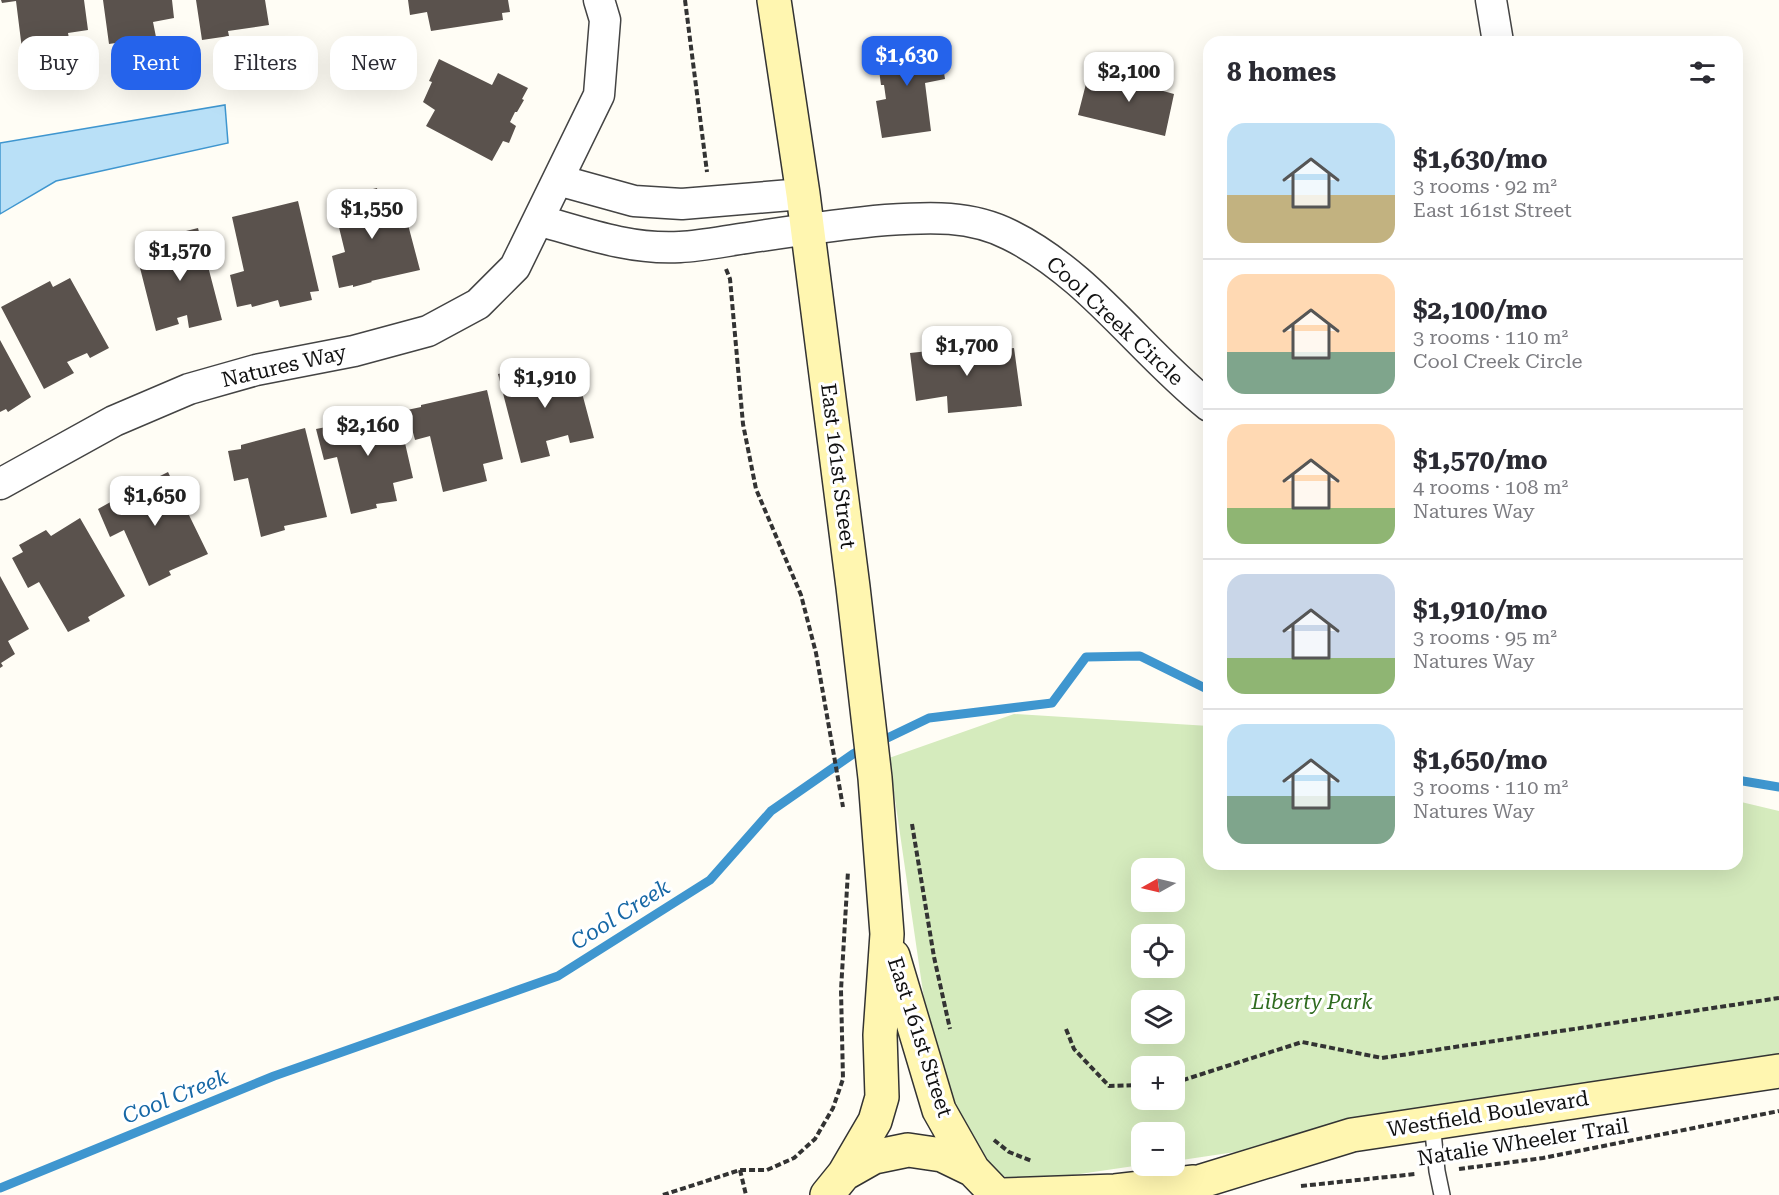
<!DOCTYPE html>
<html lang="en">
<head>
<meta charset="utf-8">
<style>
  body { margin:0; font-family:"Roboto Serif",serif; background:#f7f7f7; color:#2b2b33; height:100vh; display:flex; flex-direction:column; font-size:22px; white-space:nowrap }
  * { box-sizing:border-box; margin:0 }
  p { font-size:20px; color:#7c7c81 }
  .icon { flex:none; width:33px; height:33px; fill:none; stroke:currentColor; stroke-width:2; stroke-linecap:round; stroke-linejoin:round }
  .map { position:relative; flex:1; overflow:hidden }
  .drawer { position:absolute; left:1203px; top:36px; width:540px; height:834px; display:flex; flex-direction:column; background:#fff; border-radius:18px; box-shadow:0 6px 24px #0002 }
  .drawer>* { flex:none }
  .hud { position:absolute; left:18px; top:36px; width:570px; height:54px; display:flex; gap:12px }
  .needle { width:39px; rotate:262deg }
  .tools { position:absolute; left:1131px; top:858px; display:grid; gap:12px }
  .tools a { display:grid; place-items:center; width:54px; height:54px; border-radius:12px; background:#fff; box-shadow:0 6px 24px #0002; font-size:30px }
  .price { position:absolute; translate:-50% -51px; padding:0 14px; border-radius:12px; background:#fff; color:#222; font-size:20px; line-height:39px; filter:drop-shadow(0 2px 3px #0008) }
  .price::after { content:''; position:absolute; left:50%; top:36px; width:18px; height:14px; margin-left:-9px; background:inherit; clip-path:polygon(0 0,100% 0,50% 100%) }
  .price.active { background:#2563eb; color:#fff }
  ul { padding:0; list-style:none }
  li { display:flex; align-items:center; gap:18px; height:150px; padding:0 24px }
  li+li { border-top:2px solid #e1e1e2 }
  li span { display:grid; place-items:center; flex:none; width:168px; height:120px; border-radius:18px; color:#555 }
  li>.icon { margin-inline-start:auto }
  span .icon { width:72px; height:72px; fill:#fffc; stroke-width:1 }
  li b { font-size:26px }
  h2 { display:flex; justify-content:space-between; align-items:center; height:72px; padding:0 24px; font-size:26px }
  .pill { padding:0 21px; border-radius:18px; background:#fff; box-shadow:0 6px 24px #0002; font-size:21px; line-height:54px }
  .pill.active { background:#2563eb; color:#fff }
  .map>svg:first-child { display:block }
</style>
</head>
<body>
<div class="map">
<svg width="1779" height="1195" viewBox="0 0 1779 1195">
  <rect width="100%" height="100%" fill="#fffdf5"/>
  <path fill="#d5ebbd" fill-rule="evenodd" d="M1014 714 1209 726V864H1737V801L1779 811V1071L1175 1161 1174 1132H1142L1141 1165 1039 1180H1012L984 1166 954 1112 925 1006 889 758ZM1142 868H1174V902H1142ZM1142 934H1174V968H1142ZM1142 1000H1174V1034H1142ZM1142 1066H1174V1100H1142Z"/>
  <path fill="#b9e0f7" stroke="#3f96cf" stroke-width="1.5" d="M225 105 228 143 56 181 0 214V143Z"/>
  <g fill="none" stroke-linecap="round" stroke-linejoin="round">
    <path stroke="#3f96cf" stroke-width="9" d="M877 743 929 718 1052 703 1086 657 1140 656 1209 690
      M1737 780 1779 787
      M0 1188 274 1076 558 976 710 880 771 811 853 754 864 748"/>
  </g>
  <path fill="#5a524d" d="M1 0H84L88 30 68 33 71 50 23 57 16 1 2 3Z
    M103 0H172L174 18 153 22 156 37 109 44Z
    M196 0H265L269 25 228 31 229 36 202 40Z
    M408 0H508L510 12 502 13 503 20 431 31 427 12 410 15Z
    M918 37 921 52 940 48 945 79 925 83 931 131 882 138 876 101 886 99 884 85H881L879 70H882L880 56 883 55 881 42Z
    M439 59 492 85 498 73 528 88 522 99 524 100 517 112H515L510 122 516 126 509 143 503 141 492 161 426 126 435 110 423 102 432 82 429 81Z
    M1131 70 1160 76 1156 89 1174 94 1165 136 1078 115 1088 76 1127 84Z
    M377 188 380 203 401 198 420 270 371 281 372 282 353 287V285L339 288 332 256 345 252 332 199Z
    M298 201 319 291 310 292 312 300 280 307 278 300 252 307 251 304 237 307 230 275 244 271 232 217Z
    M198 228 222 320 189 328 187 315 177 318 179 324 156 331 138 260 161 253 158 238Z
    M70 278 109 348 90 358 87 353 67 362 74 373 44 389 1 307 50 281 53 287Z
    M0 340 31 397 8 412 6 409 0 412Z
    M974 340 975 352 1014 348 1022 406 948 413 947 396 916 401 910 353 938 350V345Z
    M573 359 594 438 570 443 568 435 546 441 550 456 521 463 498 374 529 367 535 385 548 382 546 374 554 373 552 363Z
    M487 390 503 459 483 464 487 481 443 492 430 436 415 440 407 410 421 407V405Z
    M397 408 413 478 393 483 397 501 376 504 377 508 351 514 337 457 324 460 316 429 331 426V423Z
    M305 428 327 517 284 526 285 530 261 537 248 478 234 481 228 451 241 449V445Z
    M168 472 208 554 169 571 171 575 149 586 124 530 110 537 98 509 132 490 131 486 147 477 150 481Z
    M80 518 125 596 88 617 90 621 68 632 39 582 28 588 12 558 23 552 19 545 46 530 51 536Z
    M0 576 29 629 8 641 15 654 1 663 3 666 0 668Z"/>
  <g fill="none" stroke-linecap="round" stroke-linejoin="round">
    <g stroke="#444" stroke-width="18">
      <path id="lane" d="M1432 1123 1437 1171 1442 1195"/>
    </g>
    <g stroke="#444" stroke-width="33">
      <path id="street" d="M1491 0 1498 42
        M558 180 634 201 682 204 803 194
        M538 220C584 233 631 250 680 247 702 246 725 241 747 238 793 231 840 224 886 220 930 217 971 215 1010 235 1089 274 1141 352 1209 406
        M0 484 114 421 189 389 256 370 354 351 428 331 478 304 515 267 599 95 605 20 599 0"/>
    </g>
    <g stroke="#333" stroke-width="36">
      <path id="secondary" d="M774 0 803 194 853 587 875 778 887 934 880 1035 882 1097 875 1121 844 1174
        M893 956 939 1110 973 1170
        M827 1195 844 1174 874 1157 908 1150 942 1155 973 1170 997 1195
        M1003 1195 1115 1191 1194 1182
        M1173 1195 1202 1181 1352 1135 1779 1071"/>
    </g>
    <path stroke="#333" stroke-width="4" stroke-dasharray="6 3" stroke-linecap="butt" d="M685 0 707 172
      M726 269 730 279 743 424 756 489 801 595 816 653 843 807
      M912 824 934 957 950 1029
      M1066 1029 1074 1049 1109 1086 1142 1085
      M1174 1083 1302 1042 1382 1058 1779 998
      M994 1140 1009 1152 1032 1161
      M1459 1169 1543 1158 1779 1111
      M740 1170 746 1195
      M1301 1186 1415 1174
      M663 1195 740 1170H767L794 1158 815 1139 833 1108 843 1079 841 990 848 871"/>
    <use href="#lane" stroke="#fff" stroke-width="15"/>
    <use href="#street" stroke="#fff" stroke-width="30"/>
    <use href="#secondary" stroke="#fff6b0" stroke-width="33"/>
  </g>
  <g text-anchor="middle" stroke-width="6" stroke-linejoin="round" paint-order="stroke">
    <g font-size="21" fill="#111" stroke="#fff">
      <text transform="translate(1115 321) rotate(43)" y="7">Cool Creek Circle</text>
      <text transform="translate(284 366) rotate(-13)" y="7">Natures Way</text>
      <text transform="translate(838 466) rotate(83)" y="7">East 161st Street</text>
      <text transform="translate(920 1037) rotate(72)" y="7">East 161st Street</text>
      <text transform="translate(1488 1114) rotate(-9)" y="7">Westfield Boulevard</text>
      <text transform="translate(1523 1142) rotate(-9)" y="7">Natalie Wheeler Trail</text>
    </g>
    <g font-size="21" font-style="italic" fill="#2f6b1f" stroke="#fff">
      <text x="1312" y="1009">Liberty Park</text>
    </g>
    <g font-size="22" font-style="italic" fill="#1768a6" stroke="#fff">
      <text transform="translate(620 914) rotate(-32)" y="8">Cool Creek</text>
      <text transform="translate(175 1096) rotate(-22)" y="8">Cool Creek</text>
    </g>
  </g>
</svg>
<div class="tools">
<a><svg class="needle" viewBox="-14 -14 28 28"><path d="M0-13l5 13h-10z" fill="#e53935"/><path d="M0 13l5-13h-10z" fill="#7c7c81"/></svg></a>
<a><svg class="icon" aria-label="locate" viewBox="0 0 24 24"><circle cx="12" cy="12" r="6"/><path d="M12 2v4M12 18v4M2 12h4M18 12h4"/></svg></a>
<a><svg class="icon" aria-label="layers" viewBox="0 0 24 24"><path d="M12 4l9 5-9 5-9-5zM3 14l9 5 9-5"/></svg></a>
<a>+</a>
<a>−</a>
</div>
<b class="price active" style="left:907px;top:87px">$1,630</b>
<b class="price" style="left:1129px;top:103px">$2,100</b>
<b class="price" style="left:372px;top:240px">$1,550</b>
<b class="price" style="left:180px;top:282px">$1,570</b>
<b class="price" style="left:967px;top:377px">$1,700</b>
<b class="price" style="left:545px;top:409px">$1,910</b>
<b class="price" style="left:368px;top:457px">$2,160</b>
<b class="price" style="left:155px;top:527px">$1,650</b>
<div class="hud">
<a class="pill">Buy</a>
<a class="pill active">Rent</a>
<a class="pill">Filters</a>
<a class="pill">New</a>
</div>
<section class="drawer">
<h2>8 homes<svg class="icon" aria-label="filters" viewBox="0 0 24 24"><path d="M4 7h16M4 17h16"/><circle cx="9" cy="7" r="2"/><circle cx="15" cy="17" r="2"/></svg></h2>
<ul>
<li><span style="background:linear-gradient(#bfe0f5 60%,#c2b280 0)"><svg class="icon" aria-label="home" viewBox="0 0 24 24"><path d="M3 11l9-7 9 7M6 9v11h12V9"/></svg></span><div><b>$1,630/mo</b><p>3 rooms · 92 m²</p><p>East 161st Street</p></div></li>
<li><span style="background:linear-gradient(#ffd9b3 65%,#7fa58c 0)"><svg class="icon" aria-label="home" viewBox="0 0 24 24"><path d="M3 11l9-7 9 7M6 9v11h12V9"/></svg></span><div><b>$2,100/mo</b><p>3 rooms · 110 m²</p><p>Cool Creek Circle</p></div></li>
<li><span style="background:linear-gradient(#ffd9b3 70%,#8fb573 0)"><svg class="icon" aria-label="home" viewBox="0 0 24 24"><path d="M3 11l9-7 9 7M6 9v11h12V9"/></svg></span><div><b>$1,570/mo</b><p>4 rooms · 108 m²</p><p>Natures Way</p></div></li>
<li><span style="background:linear-gradient(#c9d6e8 70%,#8fb573 0)"><svg class="icon" aria-label="home" viewBox="0 0 24 24"><path d="M3 11l9-7 9 7M6 9v11h12V9"/></svg></span><div><b>$1,910/mo</b><p>3 rooms · 95 m²</p><p>Natures Way</p></div></li>
<li><span style="background:linear-gradient(#bfe0f5 60%,#7fa58c 0)"><svg class="icon" aria-label="home" viewBox="0 0 24 24"><path d="M3 11l9-7 9 7M6 9v11h12V9"/></svg></span><div><b>$1,650/mo</b><p>3 rooms · 110 m²</p><p>Natures Way</p></div></li>
</ul>
</section>
</div>
</body>
</html>
